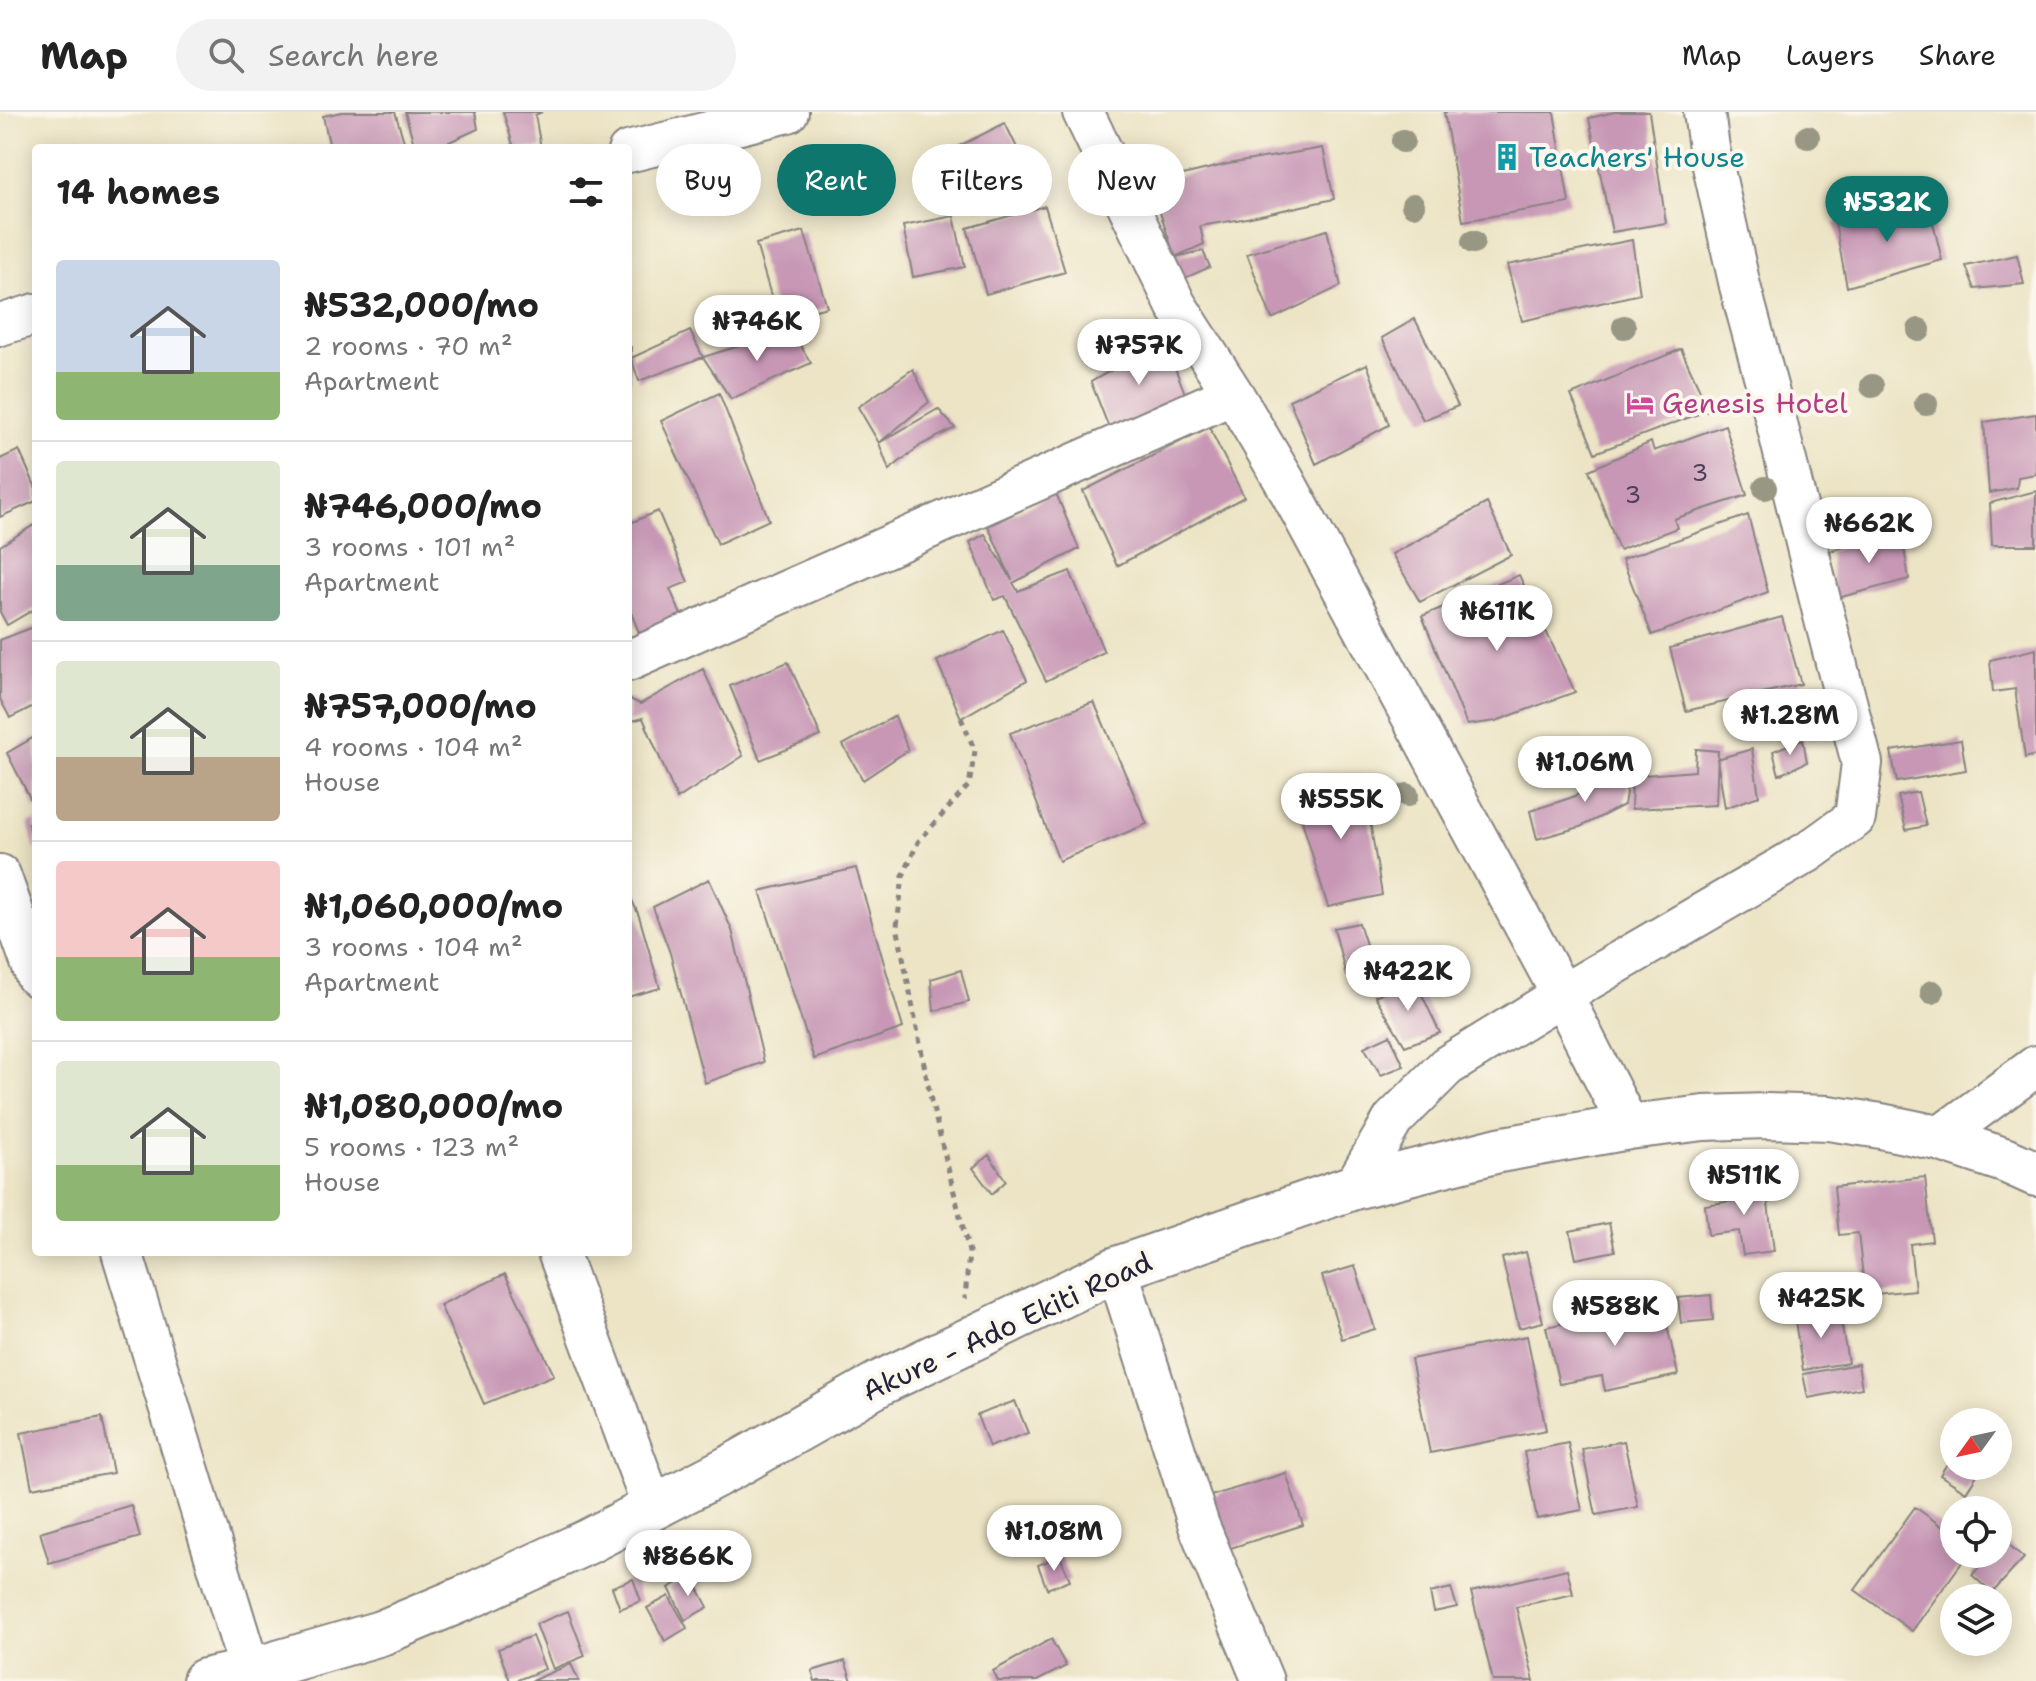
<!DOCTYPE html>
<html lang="en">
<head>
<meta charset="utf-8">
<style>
  body { margin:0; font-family:"Shantell Sans",sans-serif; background:#f2f2f2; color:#222; height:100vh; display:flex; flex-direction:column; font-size:30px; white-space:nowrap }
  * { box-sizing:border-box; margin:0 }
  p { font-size:26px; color:#767676 }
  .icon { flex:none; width:44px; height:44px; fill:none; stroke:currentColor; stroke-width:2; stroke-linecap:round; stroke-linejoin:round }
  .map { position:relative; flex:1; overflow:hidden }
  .sheet { position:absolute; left:32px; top:32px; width:600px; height:1112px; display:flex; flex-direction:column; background:#fff; border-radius:8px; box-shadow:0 4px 20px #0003 }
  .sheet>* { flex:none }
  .guide { position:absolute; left:656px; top:32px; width:760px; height:72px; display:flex; gap:16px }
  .needle { width:52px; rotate:237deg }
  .buttons { position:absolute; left:1940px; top:1296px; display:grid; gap:16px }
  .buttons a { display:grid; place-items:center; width:72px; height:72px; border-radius:50%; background:#fff; box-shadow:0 4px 20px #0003; font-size:40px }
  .price { position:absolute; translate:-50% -68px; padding:0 18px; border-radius:28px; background:#fff; color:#222; font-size:26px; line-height:52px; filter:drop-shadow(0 2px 4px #0008) }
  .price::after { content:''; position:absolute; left:50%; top:48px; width:24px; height:18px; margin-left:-12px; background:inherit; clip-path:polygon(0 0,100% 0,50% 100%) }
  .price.current { background:#0f766e; color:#fff }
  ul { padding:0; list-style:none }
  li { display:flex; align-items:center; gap:24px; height:200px; padding:0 24px }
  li+li { border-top:2px solid #e0e0e0 }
  li span { display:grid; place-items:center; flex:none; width:224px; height:160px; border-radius:8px; color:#555 }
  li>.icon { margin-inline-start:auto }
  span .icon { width:96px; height:96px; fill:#fffc; stroke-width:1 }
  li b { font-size:34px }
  h2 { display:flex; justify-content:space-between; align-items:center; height:96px; padding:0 24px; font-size:34px }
  .pill { padding:0 28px; border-radius:36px; background:#fff; box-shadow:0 4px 20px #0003; font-size:28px; line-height:72px }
  .pill.current { background:#0f766e; color:#fff }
  header { display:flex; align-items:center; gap:48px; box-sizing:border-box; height:112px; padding:0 40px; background:#fff; border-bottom:2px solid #e0e0e0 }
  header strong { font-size:38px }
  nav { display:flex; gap:44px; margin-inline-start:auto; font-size:28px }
  .search { width:560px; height:72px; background:#f2f2f2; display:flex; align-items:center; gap:20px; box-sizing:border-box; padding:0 28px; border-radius:44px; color:#767676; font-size:30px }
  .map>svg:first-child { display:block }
</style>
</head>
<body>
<header>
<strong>Map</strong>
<div class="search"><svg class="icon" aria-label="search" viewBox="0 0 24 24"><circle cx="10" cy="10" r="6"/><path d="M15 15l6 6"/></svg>Search here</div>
<nav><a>Map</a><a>Layers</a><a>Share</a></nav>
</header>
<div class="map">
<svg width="2036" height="1569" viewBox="0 0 2036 1569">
  <rect width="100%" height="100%" fill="#fbf7ec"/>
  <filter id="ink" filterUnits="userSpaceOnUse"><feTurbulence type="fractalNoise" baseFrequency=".0125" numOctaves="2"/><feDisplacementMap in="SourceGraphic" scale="16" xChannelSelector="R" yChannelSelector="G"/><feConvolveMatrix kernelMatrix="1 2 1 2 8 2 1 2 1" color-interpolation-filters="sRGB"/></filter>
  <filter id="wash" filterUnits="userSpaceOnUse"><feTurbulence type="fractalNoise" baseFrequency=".006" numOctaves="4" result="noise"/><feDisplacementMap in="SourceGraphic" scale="32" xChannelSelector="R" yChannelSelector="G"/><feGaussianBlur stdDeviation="1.8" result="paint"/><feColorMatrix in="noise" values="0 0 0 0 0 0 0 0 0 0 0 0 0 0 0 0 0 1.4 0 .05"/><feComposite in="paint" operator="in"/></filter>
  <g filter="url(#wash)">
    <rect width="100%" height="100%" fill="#ece4c5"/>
    <g id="blocks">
      <path fill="#c797b5" d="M342 0H395L406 36H330L323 4Z
        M405 0H475L478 17 436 36H415Z
        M503 0H542L535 3 541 36H514Z
        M1444 0H1554L1569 91 1463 109Z
        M1615 0H1649L1666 111 1612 120 1589 6Z
        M1005 11 1033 69 977 97 949 39Z
        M1323 36 1334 87 1242 107 1200 114 1204 132 1175 145 1150 71 1228 52Z
        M1045 94 1065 160 986 182 967 116Z
        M1929 94 1942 148 1847 175 1835 111Z
        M954 104 965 155 913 165 903 114Z
        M1327 118 1341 174 1272 207 1247 142Z
        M804 119 827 195 778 208 756 132Z
        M1632 128 1640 182 1522 209 1507 153Z
        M1203 139 1210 155 1183 167 1175 145Z
        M2017 143 2024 172 1975 177 1966 154Z
        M1415 207 1458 294 1423 308 1382 226Z
        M791 218 811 251 731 287 703 245Z
        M690 219 703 245 639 269 631 246Z
        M1164 228 1186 284 1111 321 1091 270Z
        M628 235H631V268H628Z
        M1681 237 1709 298 1595 341 1571 283Z
        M1367 252 1389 313 1316 352 1289 288Z
        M913 257 929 290 879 331 858 295Z
        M719 281 769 408 718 432 661 309Z
        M938 297 955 316 921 333 889 358 879 331Z
        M2036 302V362L2018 365 2017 376 1989 381 1984 310Z
        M1725 313 1747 383 1674 407 1677 416 1619 438 1589 358 1651 330 1654 339Z
        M1209 315 1244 385 1117 454 1083 379Z
        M19 338 36 376V389L0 405V347Z
        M2036 379V433H1992L1990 391Z
        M1056 381 1079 437 1013 471 1018 479 1070 459 1104 540 1046 569 1005 484 994 488 970 430 985 422 1012 468 988 414Z
        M1487 391 1511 443 1420 490 1392 442Z
        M658 399 688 470 670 477 682 505 640 523 628 493V412Z
        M1748 403 1768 480 1652 523 1622 447Z
        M34 413 36 417V496L7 513 0 500V434Z
        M1901 418 1909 467 1834 487 1830 439Z
        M1519 463 1575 580 1496 609 1467 613 1422 504Z
        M1782 505 1801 572 1686 599 1670 536Z
        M36 514V593L10 606 0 587V528Z
        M1003 518 1027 568 961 606 937 549Z
        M2036 537V643L2025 646 2015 577 1993 580 1990 548Z
        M788 550 821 624 760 648 730 574Z
        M703 557 743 644 677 687 643 606 628 610V586L640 592Z
        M1094 590 1147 712 1059 749 1010 621Z
        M895 604 908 638 863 668 843 633Z
        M36 624V698L7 641Z
        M1803 627 1807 650 1779 663 1773 639Z
        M1961 628 1966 658 1897 670 1891 639Z
        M1696 637 1718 639 1716 693 1631 697 1632 664 1695 659Z
        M1752 637 1759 684 1725 696 1717 647Z
        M1632 643 1624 693 1580 715 1537 727 1530 699 1570 686 1607 669 1614 649Z
        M1363 667 1382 783 1328 795 1294 682Z
        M1918 680 1926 714 1906 718 1898 684Z
        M36 709V737L35 738 28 711Z
        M856 756 903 916 814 947 760 779Z
        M709 767 732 818 764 950 705 971 670 841 653 795Z
        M628 779 639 804 660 876 628 885Z
        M1359 811 1373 854 1346 864 1334 816Z
        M961 858 969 890 934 899 931 867Z
        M1414 866 1440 921 1405 934 1375 884Z
        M1390 923 1404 954 1381 963 1364 935Z
        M989 1043 1006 1069 992 1082 973 1056Z
        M1925 1065 1932 1129 1910 1132 1915 1178 1865 1183 1858 1121 1839 1123 1834 1075Z
        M1765 1068 1774 1139 1743 1143 1739 1119 1708 1123 1705 1093 1733 1089 1731 1073Z
        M1609 1111 1615 1139 1576 1147 1570 1119Z
        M1526 1140 1543 1210 1519 1216 1502 1146Z
        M1355 1154 1375 1217 1342 1227 1322 1164Z
        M505 1162 554 1263 484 1292 440 1193Z
        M1711 1183 1713 1208 1681 1211 1678 1186Z
        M1662 1190 1678 1263 1605 1279 1602 1264 1559 1272 1546 1215Z
        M1839 1197 1848 1251 1803 1258 1794 1204Z
        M1527 1224 1546 1318 1430 1341 1411 1247Z
        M1858 1252 1862 1276 1808 1286 1803 1262Z
        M1015 1289 1028 1321 989 1335 977 1303Z
        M102 1305 113 1361 32 1376 21 1321Z
        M1624 1329 1638 1395 1596 1403 1582 1337Z
        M1568 1331 1582 1398 1537 1407 1524 1340Z
        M1954 1341V1354H1974L1980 1358 1966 1380 1940 1363Z
        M1286 1361 1303 1413 1218 1440 1201 1387Z
        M131 1393 140 1425 49 1451 40 1420Z
        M1915 1395 1954 1423V1442H1968L1912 1519 1855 1478Z
        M2004 1428 2024 1446 1992 1481 1972 1463 1991 1442H1998V1434Z
        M1060 1444 1070 1468 1047 1477 1038 1453Z
        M1567 1457 1573 1482 1516 1495 1534 1569H1493L1471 1480Z
        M691 1463 708 1495 685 1508 669 1476Z
        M633 1467 641 1489 620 1497 612 1475Z
        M1451 1476 1457 1495 1434 1500 1430 1481Z
        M669 1484 687 1516 665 1529 647 1496Z
        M568 1499 585 1544 553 1557 536 1512Z
        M532 1524 545 1557 515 1569H510L498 1537Z
        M1051 1527 1066 1554 1037 1569H998L993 1559Z
        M845 1549 852 1569H815L812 1559Z
        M571 1552 579 1569H531Z"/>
    </g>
  </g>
  <g filter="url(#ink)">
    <use href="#blocks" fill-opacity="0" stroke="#878380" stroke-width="2"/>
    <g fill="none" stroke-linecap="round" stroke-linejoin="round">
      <g stroke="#878380" stroke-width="44">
        <path id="minor" d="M1083 0 1176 193 1233 282 1284 368 1562 883 1629 1015
          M628 40 788 0
          M0 213 36 202
          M628 549 1233 282
          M0 763 36 864
          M1938 1026 2036 954
          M1354 1075 1393 1008 1447 954 1562 883 1808 740 1855 706 1862 651 1822 496 1775 304 1740 174 1709 36 1704 0
          M122 1140 250 1559
          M558 1140 653 1396
          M1117 1157 1199 1414 1263 1569"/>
      </g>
      <g stroke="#878380" stroke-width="48">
        <path id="major" d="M205 1569 250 1559 381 1521 472 1483 587 1430 737 1352 880 1271 1117 1157 1354 1075 1499 1038 1629 1015 1704 1006 1767 1004 1828 1006 1881 1014 1938 1026 2007 1049 2036 1062"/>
      </g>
      <path stroke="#878380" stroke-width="5" stroke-dasharray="6 6" stroke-linecap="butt" d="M961 606 975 639 969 673 918 730 903 764 897 814 931 988 969 1140 965 1187"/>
      <use href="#minor" stroke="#fff" stroke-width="40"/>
      <use href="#major" stroke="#fff" stroke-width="44"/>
    </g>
    <g fill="#979784">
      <circle cx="1808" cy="25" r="12"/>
      <circle cx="1403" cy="29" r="12"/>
      <circle cx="1413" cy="93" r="12"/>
      <circle cx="1473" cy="130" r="12"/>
      <circle cx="1624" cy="215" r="12"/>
      <circle cx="1919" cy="218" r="12"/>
      <circle cx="1872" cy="274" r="12"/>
      <circle cx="1926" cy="292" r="12"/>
      <circle cx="1765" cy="376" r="12"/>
      <circle cx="1407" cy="683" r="12"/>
      <circle cx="1932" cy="880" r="12"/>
    </g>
  </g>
  <defs>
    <g id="building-bare" transform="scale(2.16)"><path d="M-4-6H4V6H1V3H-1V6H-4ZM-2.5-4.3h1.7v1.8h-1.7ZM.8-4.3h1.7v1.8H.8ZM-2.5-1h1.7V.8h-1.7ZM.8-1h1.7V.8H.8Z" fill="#0f9aa8" stroke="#fbf7ec" stroke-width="2.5" paint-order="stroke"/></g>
    <g id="hotel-bare" transform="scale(2.16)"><path d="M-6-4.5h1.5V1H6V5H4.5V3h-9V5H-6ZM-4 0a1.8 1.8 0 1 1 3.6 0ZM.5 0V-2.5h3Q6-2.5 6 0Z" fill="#d1479c" stroke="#fbf7ec" stroke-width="2.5" paint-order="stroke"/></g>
  </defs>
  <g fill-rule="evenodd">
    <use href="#building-bare" x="1507" y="45"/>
    <use href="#hotel-bare" x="1640" y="291"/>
  </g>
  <g text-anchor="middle" stroke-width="8" stroke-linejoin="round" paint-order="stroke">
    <g font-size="24" fill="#4b3f5a">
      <text x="1700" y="369">3</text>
      <text x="1633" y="391">3</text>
    </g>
    <g font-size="28" fill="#0d838f" stroke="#fbf7ec" text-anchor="start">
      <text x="1529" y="55">Teachers' House</text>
    </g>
    <g font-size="28" fill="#b23c85" stroke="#fbf7ec" text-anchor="start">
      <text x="1662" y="301">Genesis Hotel</text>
    </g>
    <g font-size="28" fill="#22223b" stroke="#fbf7ec">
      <text transform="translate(1007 1214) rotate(-25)" y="10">Akure - Ado Ekiti Road</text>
    </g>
  </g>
</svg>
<div class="buttons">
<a><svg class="needle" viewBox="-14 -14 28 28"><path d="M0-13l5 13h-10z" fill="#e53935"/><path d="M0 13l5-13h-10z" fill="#767676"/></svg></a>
<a><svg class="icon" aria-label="locate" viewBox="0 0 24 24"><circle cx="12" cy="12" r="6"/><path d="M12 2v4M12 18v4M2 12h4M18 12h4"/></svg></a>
<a><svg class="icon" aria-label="layers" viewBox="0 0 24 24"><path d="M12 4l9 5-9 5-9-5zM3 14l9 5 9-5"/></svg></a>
</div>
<b class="price current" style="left:1887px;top:132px">₦532K</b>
<b class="price" style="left:757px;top:251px">₦746K</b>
<b class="price" style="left:1139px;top:275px">₦757K</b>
<b class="price" style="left:1869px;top:453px">₦662K</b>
<b class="price" style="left:1497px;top:541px">₦611K</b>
<b class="price" style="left:1790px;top:645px">₦1.28M</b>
<b class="price" style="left:1585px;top:692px">₦1.06M</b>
<b class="price" style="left:1341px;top:729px">₦555K</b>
<b class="price" style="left:1408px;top:901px">₦422K</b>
<b class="price" style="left:1744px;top:1105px">₦511K</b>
<b class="price" style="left:1821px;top:1228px">₦425K</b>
<b class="price" style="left:1615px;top:1236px">₦588K</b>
<b class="price" style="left:1054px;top:1461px">₦1.08M</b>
<b class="price" style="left:688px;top:1486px">₦866K</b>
<div class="guide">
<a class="pill">Buy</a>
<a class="pill current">Rent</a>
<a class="pill">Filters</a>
<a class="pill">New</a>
</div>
<section class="sheet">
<h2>14 homes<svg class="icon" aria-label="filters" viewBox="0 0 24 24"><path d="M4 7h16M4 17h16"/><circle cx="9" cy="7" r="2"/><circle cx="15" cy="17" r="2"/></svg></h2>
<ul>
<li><span style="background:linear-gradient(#c9d6e8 70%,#8fb573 0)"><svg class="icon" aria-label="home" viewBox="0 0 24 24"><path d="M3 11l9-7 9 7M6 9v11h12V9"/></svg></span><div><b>₦532,000/mo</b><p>2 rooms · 70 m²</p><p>Apartment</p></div></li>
<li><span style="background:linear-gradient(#dfe7d0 65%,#7fa58c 0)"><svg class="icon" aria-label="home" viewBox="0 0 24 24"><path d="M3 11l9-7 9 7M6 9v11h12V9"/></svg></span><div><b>₦746,000/mo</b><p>3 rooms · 101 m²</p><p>Apartment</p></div></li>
<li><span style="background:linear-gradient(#dfe7d0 60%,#b9a48a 0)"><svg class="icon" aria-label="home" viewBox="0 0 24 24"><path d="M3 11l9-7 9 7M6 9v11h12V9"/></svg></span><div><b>₦757,000/mo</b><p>4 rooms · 104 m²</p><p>House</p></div></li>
<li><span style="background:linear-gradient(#f6c9c9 60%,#8fb573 0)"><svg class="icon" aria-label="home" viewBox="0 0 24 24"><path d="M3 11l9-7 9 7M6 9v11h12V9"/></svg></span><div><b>₦1,060,000/mo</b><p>3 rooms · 104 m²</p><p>Apartment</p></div></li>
<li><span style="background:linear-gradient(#dfe7d0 65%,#8fb573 0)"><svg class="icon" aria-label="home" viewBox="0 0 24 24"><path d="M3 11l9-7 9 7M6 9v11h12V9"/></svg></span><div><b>₦1,080,000/mo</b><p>5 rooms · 123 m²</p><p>House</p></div></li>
</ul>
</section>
</div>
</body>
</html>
